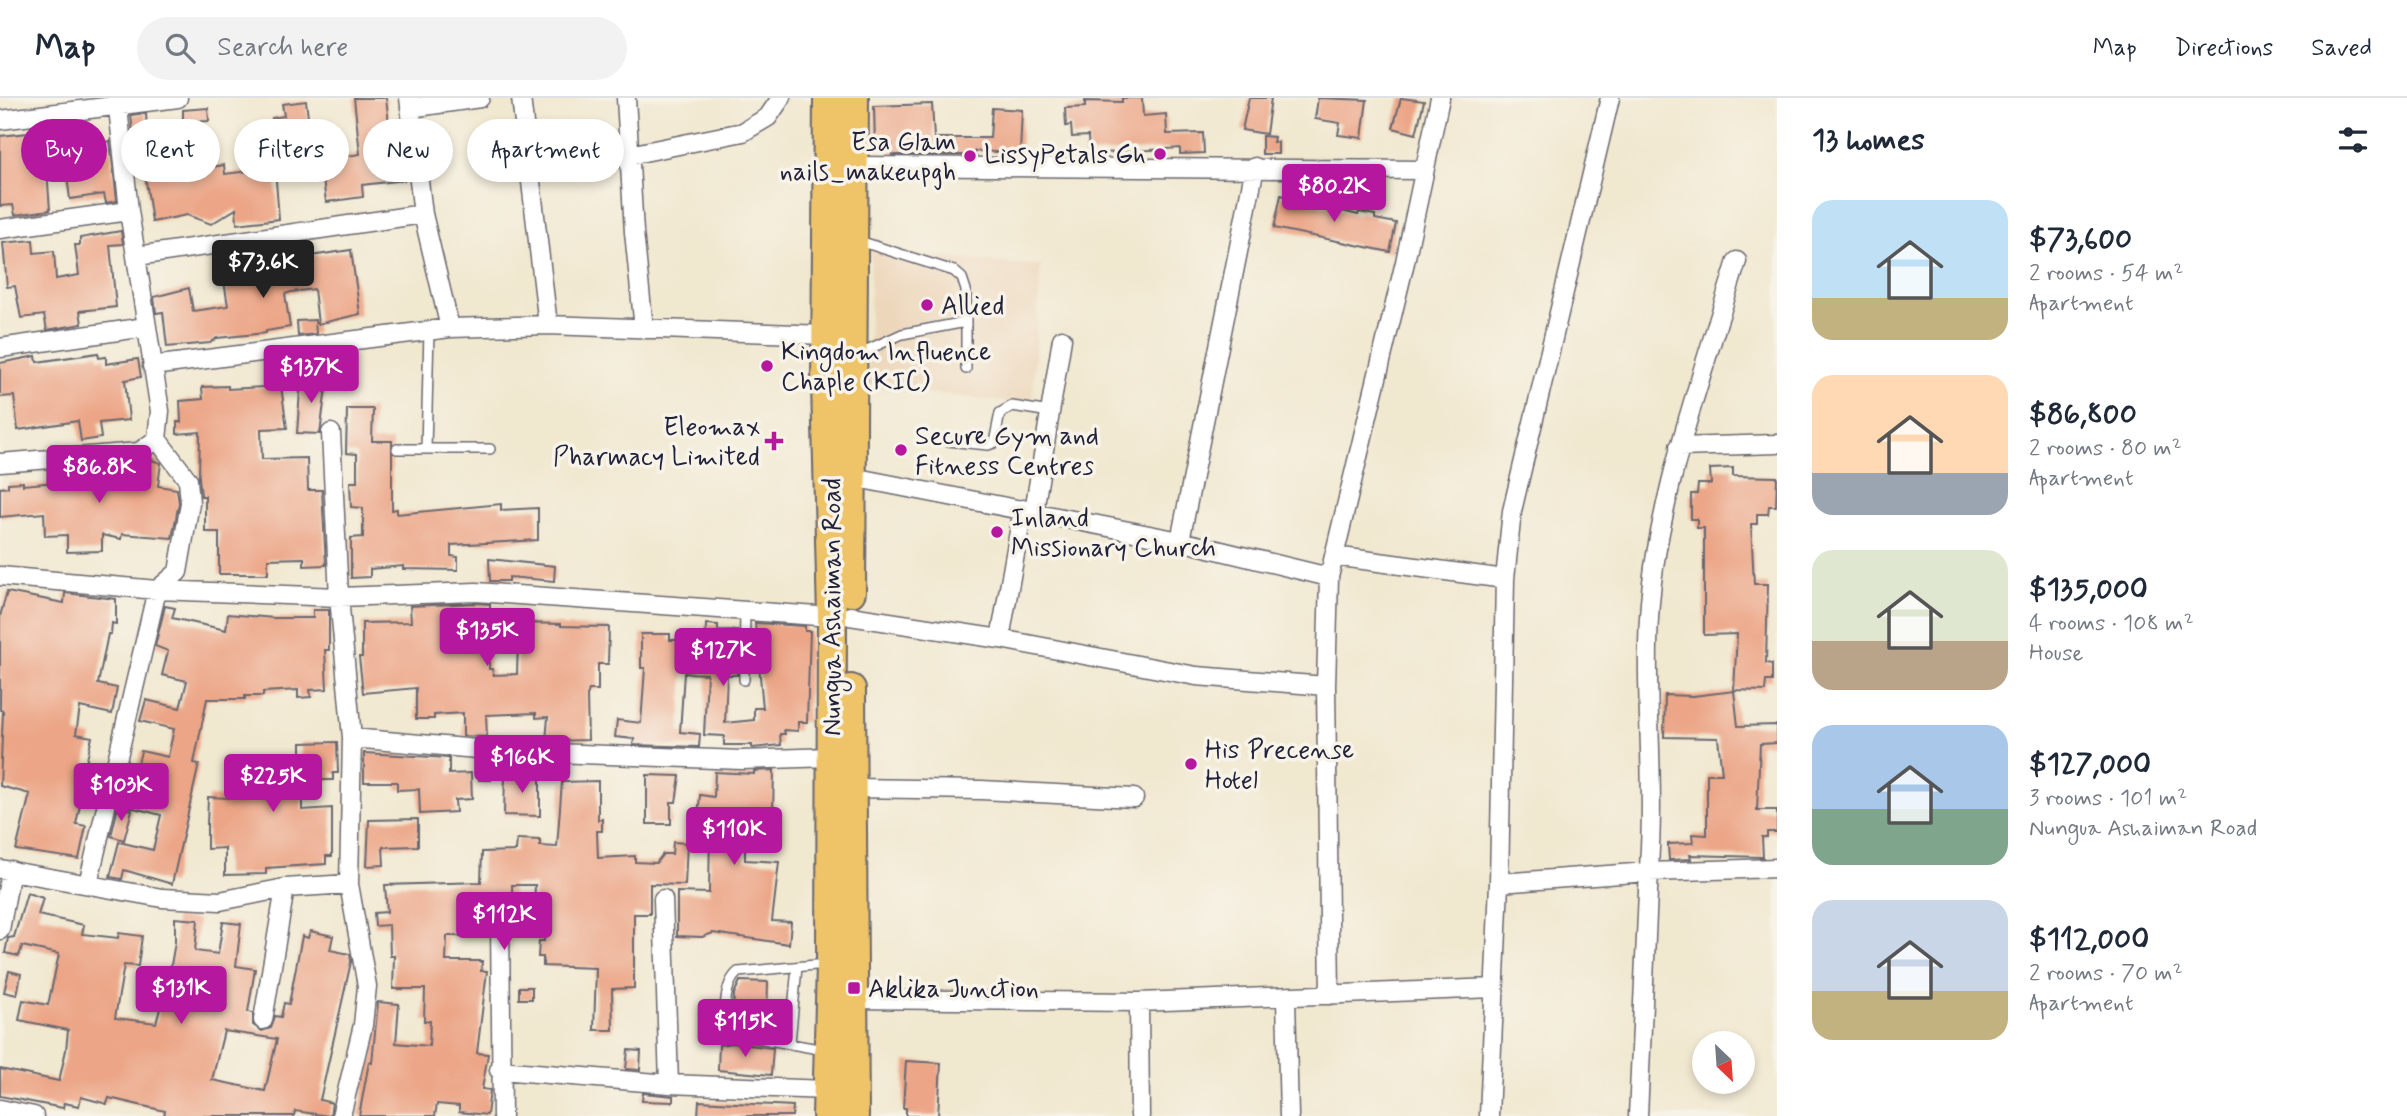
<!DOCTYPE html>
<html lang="en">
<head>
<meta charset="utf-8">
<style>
  body { margin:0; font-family:Mynerve,sans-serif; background:#f2f2f3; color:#1f2937; height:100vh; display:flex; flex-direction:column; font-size:26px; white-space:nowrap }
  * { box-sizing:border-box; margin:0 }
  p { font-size:23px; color:#747a83 }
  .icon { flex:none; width:38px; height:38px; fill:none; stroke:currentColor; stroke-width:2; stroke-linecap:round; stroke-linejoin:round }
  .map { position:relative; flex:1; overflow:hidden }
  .sheet { display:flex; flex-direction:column; background:#fff; width:630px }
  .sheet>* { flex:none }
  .top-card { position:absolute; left:21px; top:21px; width:665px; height:63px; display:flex; gap:14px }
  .needle { width:46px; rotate:155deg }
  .tools { position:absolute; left:1692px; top:933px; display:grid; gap:14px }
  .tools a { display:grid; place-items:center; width:63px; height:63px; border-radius:50%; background:#fff; box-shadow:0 4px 10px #0003; font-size:35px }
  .price { position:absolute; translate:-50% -60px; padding:0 16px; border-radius:7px; background:#b5179e; color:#fff; font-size:23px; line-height:46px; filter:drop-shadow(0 2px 4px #0008) }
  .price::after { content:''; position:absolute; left:50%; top:42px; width:21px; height:16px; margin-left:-10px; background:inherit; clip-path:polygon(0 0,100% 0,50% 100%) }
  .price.active { background:#222; color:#fff }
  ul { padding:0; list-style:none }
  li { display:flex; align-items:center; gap:21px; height:175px; padding:0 35px }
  li span { display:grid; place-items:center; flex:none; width:196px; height:140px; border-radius:21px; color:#555 }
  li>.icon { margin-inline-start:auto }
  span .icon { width:84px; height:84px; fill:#fffc; stroke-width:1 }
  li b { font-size:30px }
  h2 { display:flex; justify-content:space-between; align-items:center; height:84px; padding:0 35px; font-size:30px }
  .chip { padding:0 24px; border-radius:32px; background:#fff; box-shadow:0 4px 10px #0003; font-size:24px; line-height:63px }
  .chip.active { background:#b5179e; color:#fff }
  header { display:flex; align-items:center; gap:42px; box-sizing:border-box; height:98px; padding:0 35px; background:#fff; border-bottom:2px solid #e0e1e3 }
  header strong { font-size:33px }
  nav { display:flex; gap:38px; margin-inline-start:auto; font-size:24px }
  .search { width:490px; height:63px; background:#f2f2f3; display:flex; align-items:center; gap:18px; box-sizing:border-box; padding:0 24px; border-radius:38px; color:#747a83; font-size:26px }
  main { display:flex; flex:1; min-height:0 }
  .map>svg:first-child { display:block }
</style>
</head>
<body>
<header>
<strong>Map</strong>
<div class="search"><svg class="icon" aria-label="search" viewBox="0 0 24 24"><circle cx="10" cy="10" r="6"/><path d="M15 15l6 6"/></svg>Search here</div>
<nav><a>Map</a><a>Directions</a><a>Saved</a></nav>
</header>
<main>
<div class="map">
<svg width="1777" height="1018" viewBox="0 0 1777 1018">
  <rect width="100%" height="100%" fill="#f7f3e8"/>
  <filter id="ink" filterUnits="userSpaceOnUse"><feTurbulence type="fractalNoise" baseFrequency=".0143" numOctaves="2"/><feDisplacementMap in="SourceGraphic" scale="14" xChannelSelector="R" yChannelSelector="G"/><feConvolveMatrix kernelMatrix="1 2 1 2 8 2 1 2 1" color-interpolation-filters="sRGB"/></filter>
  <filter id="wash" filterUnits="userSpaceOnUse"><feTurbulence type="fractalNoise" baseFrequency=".00686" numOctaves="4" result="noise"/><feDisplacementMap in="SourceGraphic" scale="28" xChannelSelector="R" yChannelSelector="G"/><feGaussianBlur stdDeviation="1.57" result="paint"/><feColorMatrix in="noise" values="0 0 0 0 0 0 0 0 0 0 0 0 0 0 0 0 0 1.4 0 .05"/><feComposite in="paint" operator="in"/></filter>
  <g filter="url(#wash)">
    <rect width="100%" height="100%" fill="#f1e8d0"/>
    <path fill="#edd7bb" d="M871 153 1041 168 1032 307 868 288Z"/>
    <g id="blocks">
      <path fill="#eca687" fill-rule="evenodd" d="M354 0H386L392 50 401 48 405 82 362 87 363 99 326 104 319 50 333 48 335 60 360 56Z
        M1122 0H1142L1143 18 1166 16 1167 36 1203 35 1204 55 1180 56V50L1089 56 1088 38 1072 39 1071 27 1066 28 1065 10 1085 9V3L1122 4Z
        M1249 0H1271L1266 36 1242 32Z
        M1318 0 1367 2 1362 40 1338 37 1340 25 1315 21Z
        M1401 0 1424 3 1416 36 1393 30Z
        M306 3 313 59 300 61 298 50 277 53 272 20 284 18 282 6Z
        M932 6 934 40H990L992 10 1022 12 1020 55 975 53V57H892V45L875 46 874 8Z
        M208 10 209 23 183 24V12Z
        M146 15 147 34 133 35 131 17Z
        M57 26 59 42 100 38 101 45 110 43 117 103 106 105 104 96 70 101 66 71 47 72 50 112 15 117 13 107 0 108V38L38 34V29Z
        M178 37 183 74 224 67 225 76 275 70 279 121 237 126 236 111 211 126 187 117 152 124 140 42Z
        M1262 38 1274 39 1273 44H1278V56H1262Z
        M1281 97 1358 117 1359 114 1375 117V121L1396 125 1390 154 1274 130Z
        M121 133 123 146 110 147 116 209 80 213 82 226 47 232 44 217 21 220 15 188 7 189 3 145 33 142 34 155 54 153 56 181 79 177 75 147H80V140Z
        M351 152 360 216 318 226 314 191 291 194 285 196 290 229 266 233V235L217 240 210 245 167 249 163 214 156 215 154 199 189 190 193 213 228 208 223 177 256 172V166Z
        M315 222 316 236 298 238 297 223Z
        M98 255 99 260 106 259V266L138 261 141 279 125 282 129 322 99 325 101 340 81 343 78 323 18 332 14 298 0 299V265L36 258 37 264Z
        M301 279 327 282 320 336 297 335Z
        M228 288V291L281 288 287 330 261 331 262 361 307 360 308 392H322L326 467 304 468V460L268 461V476H219V434H205V398H201L199 380 200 334 177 336V324H181L180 303 203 301 202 289Z
        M347 311H373L372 343H392V412L397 411V416L501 406V412L538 410V442L451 447V458L458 459V472L403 471V468L370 471V479L351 480V440L363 439V410L351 409 350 384H357V356L346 355Z
        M148 361 161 365 158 388 177 391 179 405 172 440 122 436 121 441 102 437V453L67 454V437L45 438 44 415 0 419V390L8 389V385L23 384V387L68 383V375L96 372 97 369 121 370V367Z
        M1733 370V378L1777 379 1776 408H1769L1768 416H1757V426H1751L1754 486H1768L1766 565 1772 566V583H1766L1765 593 1734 592 1737 536 1704 537V430H1697V421H1691V396H1697L1698 386H1711L1710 371Z
        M489 461 555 468 554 483 509 479V483H490Z
        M7 494 64 505 65 495 116 501V526L112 525 111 536H108L98 586 117 590 112 616 80 609 76 636 92 639 79 696 82 697 76 726 86 728 79 761 16 752 30 696 0 688 3 613 0 612V518Z
        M476 505 490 506V518L462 517 463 552H489V571H492L493 577 517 576 518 543H491V518L523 519V525L561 526V528L609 529 608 566H598V592H589L587 598 588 642 546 643 548 619 536 620V615L486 617 487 639 463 638V615L434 617V621H416V590L363 595 359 559H362V525L411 524 410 508Z
        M165 508 175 510 172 520 226 532 228 516 274 520H313V512H329V552H325L327 591 310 592 311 599 298 600V592L263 594V598H245V601H207L194 665 199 666 172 786 124 772 122 781 110 779 119 744 153 752 161 717 122 707 125 695 131 696 141 653 168 659 174 631 140 623 146 602 180 610 187 583 162 577 168 553 155 548Z
        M755 525 805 528V533H810L807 624H798V633L784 632 785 636H780L781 647 752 650V647H724V638L704 637 707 576 684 575 680 634 700 636 699 649 633 647 634 641 615 639 617 622 641 625 645 570H641V536H670V542H680V557L705 558 706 526 718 527V532L738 533 737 577H727L725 625 754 622V610H763Z
        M1734 593 1738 628 1777 627V645L1760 646 1757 712H1777V734H1767V739H1762L1763 759 1690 757 1691 761 1669 762 1668 746 1693 745 1692 736 1707 737V676H1722L1718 640 1664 639 1665 597 1693 598Z
        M337 644 338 675H333V682H302V712L332 710V758H326V766L266 770V776L225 777V750L207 751V727L208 699 229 700 228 664 272 666V660H301V645Z
        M364 655 449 660V676L471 675 472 701 455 702 456 714 420 716 419 691 397 692V684H364Z
        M478 662 491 664V682H479Z
        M774 672 773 714 751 713 750 728 741 727 740 750H745V762L779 764 772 823 791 824 789 846 713 835 702 839 677 838V794L709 795 710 730 697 729 700 697 714 699 715 674 754 676V673Z
        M505 676 540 677V718L504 717Z
        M647 677 680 678 676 704H671V726H647Z
        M598 683V722L602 721V733H597L598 760 635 758V764L656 765 663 756H672L673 744 687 745 685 787 650 786V816H634V890L612 891 613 932H594L596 870 543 868V859H538L539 843H544L545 815H536L534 810 535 787H512L513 821 499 815 490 821H482L481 838H447L446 863H482L481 873H487L477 955 488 956 482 991 490 992 487 1017 459 1014V1008L437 1006 435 1018H359L369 964 372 965 378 904 399 906 396 945 429 948 430 923H424L425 891H393L394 858H390L389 827 375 828 374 815 387 814 385 787 481 784 482 754 516 753 517 741 540 742V748L557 749 562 684Z
        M118 709 132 712 124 742 111 738Z
        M418 721V748L383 749 384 767 367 768 369 722Z
        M27 795 43 800 38 817 84 827 82 836 118 840 119 835 142 838 138 868 124 867 115 920 156 925 169 879 175 844V820L198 822 195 853 218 856 223 824 241 826 236 868 255 871 248 914 253 915V927L262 933 271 930 275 918 281 919 284 905 289 906 302 838 308 840 310 833 333 838 330 852 350 856 351 864 320 1002 332 1005 330 1018 295 1013 294 1018H171L164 1017 165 1013 109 1000 107 1006 81 999 79 1008 64 1005 63 1010 0 998V971L59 983 66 952 68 932 19 922 23 902 48 907 59 856 22 848 19 858 5 855 8 840 14 839ZM224 933 277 941 265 993 212 982Z
        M9 873 21 876 17 897 4 894Z
        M740 883 768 884 767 918 733 917 734 896Z
        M519 889H532V901H519Z
        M733 945 773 950 771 977 718 972 719 947Z
        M628 952 641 953 640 972 626 971Z
        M906 963 941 965 938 1018H906V1010H903Z
        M643 995 673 998V1004L642 1003Z
        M699 1003 793 1008 792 1018H698Z"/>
    </g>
  </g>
  <g filter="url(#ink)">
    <use href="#blocks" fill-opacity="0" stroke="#6a676f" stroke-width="2"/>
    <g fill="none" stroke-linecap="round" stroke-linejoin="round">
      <g stroke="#6a676f" stroke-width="12">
        <path id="service" d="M856 142 954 173 962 180 966 192V271
          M858 256 902 236 966 224
          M948 343 988 347 994 345 1000 315 1012 308 1050 314
          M397 351H490
          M426 351 429 233
          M744 582 745 512
          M790 944 797 869
          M824 952 730 935C722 918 724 886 738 874L827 866"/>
      </g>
      <g stroke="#6a676f" stroke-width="21">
        <path id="minor" d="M409 0 423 116 450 230
          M521 0 548 227
          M626 0 634 134 644 231
          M410 10 480 0
          M0 22 178 0
          M526 67 629 57 743 34 768 19 781 0
          M853 68 1423 72
          M0 131 129 113
          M137 158 423 116
          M0 250 146 229
          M152 268 450 230 548 227 826 237
          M331 335 339 499 352 640 349 786 367 888 363 927 341 1018
          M1679 349 1777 346
          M0 365 139 354 157 341 160 313 129 113 117 0
          M852 379 1180 443 1329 479
          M1034 413 1062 241
          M1180 443 1255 69
          M1334 458 1505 481
          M0 478 157 492 339 499 476 494 832 519
          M850 518 1000 541 1196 578 1326 588
          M1000 541 1023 411
          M352 640 500 653 742 662 832 659
          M852 690 981 692 1134 700
          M0 771 162 800 220 803 285 790 349 786
          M1499 785 1648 774 1777 770
          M88 786 157 492 178 474 190 405 188 382 157 341
          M663 801 669 986
          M500 826 502 1018
          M0 832 11 772
          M1330 897 1326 588 1329 479 1405 164 1440 0
          M853 901 1139 904 1494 890
          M1286 901 1289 1018
          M1139 904 1140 1018
          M263 922 285 790
          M499 972 669 986 827 992
          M0 1011 34 1018
          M1489 1018 1499 785 1505 481 1512 413 1610 0
          M1638 1018C1642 928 1646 838 1650 749 1655 655 1640 562 1654 469 1670 364 1706 264 1737 163"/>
      </g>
      <g stroke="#6a676f" stroke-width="32">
        <path id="primary" d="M851 494 854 0
          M851 591 854 1018
          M827 1018 831 866 832 519 826 287 828 0"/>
      </g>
      <use href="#service" stroke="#fff" stroke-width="9"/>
      <use href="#minor" stroke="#fff" stroke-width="18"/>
      <use href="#primary" stroke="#efc469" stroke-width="28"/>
    </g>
  </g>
  <g fill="#b5179e" stroke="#f7f3e8" stroke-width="2.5">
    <circle cx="1160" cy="56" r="7"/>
    <circle cx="970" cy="58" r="7"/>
    <circle cx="927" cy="207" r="7"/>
    <circle cx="767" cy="268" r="7"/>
    <path d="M770.5 332.5h7v7h7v7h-7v7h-7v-7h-7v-7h7z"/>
    <circle cx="901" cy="352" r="7"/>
    <circle cx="997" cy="434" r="7"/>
    <circle cx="1191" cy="666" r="7"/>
    <rect x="847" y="883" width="14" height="14" rx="3.5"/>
  </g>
  <g text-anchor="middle" stroke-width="7" stroke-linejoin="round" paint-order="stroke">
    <g font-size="26" fill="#22223b" stroke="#f7f3e8" text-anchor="start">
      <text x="956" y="52" text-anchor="end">Esa Glam<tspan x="956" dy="30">nails_makeupgh</tspan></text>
      <text x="1146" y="65" text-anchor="end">LissyPetals Gh</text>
      <text x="941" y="216">Allied</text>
      <text x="781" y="262">Kingdom Influence<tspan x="781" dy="30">Chaple (KIC)</tspan></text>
      <text x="760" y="337" text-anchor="end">Eleomax<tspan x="760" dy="30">Pharmacy Limited</tspan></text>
      <text x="915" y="346">Secure Gym and<tspan x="915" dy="30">Fitness Centres</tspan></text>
      <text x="1011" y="428">Inland<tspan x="1011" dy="30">Missionary Church</tspan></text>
      <text x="1205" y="660">His Precense<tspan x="1205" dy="30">Hotel</tspan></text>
      <text x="868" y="899">Aklika Junction</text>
    </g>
    <g font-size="26" fill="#22223b" stroke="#f7f3e8">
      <text transform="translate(831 509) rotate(-90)" y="9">Nungua Ashaiman Road</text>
    </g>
  </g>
</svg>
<div class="tools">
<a><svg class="needle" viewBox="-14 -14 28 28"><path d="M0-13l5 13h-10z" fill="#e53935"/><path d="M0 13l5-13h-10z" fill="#747a83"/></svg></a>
</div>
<b class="price" style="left:1334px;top:126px">$80.2K</b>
<b class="price active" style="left:263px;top:202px">$73.6K</b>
<b class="price" style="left:311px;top:307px">$137K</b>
<b class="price" style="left:99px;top:407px">$86.8K</b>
<b class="price" style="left:487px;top:570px">$135K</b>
<b class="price" style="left:723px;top:590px">$127K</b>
<b class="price" style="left:522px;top:697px">$166K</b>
<b class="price" style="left:273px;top:716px">$225K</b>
<b class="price" style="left:121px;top:725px">$103K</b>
<b class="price" style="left:734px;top:769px">$110K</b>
<b class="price" style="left:504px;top:854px">$112K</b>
<b class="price" style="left:181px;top:928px">$131K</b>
<b class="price" style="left:745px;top:961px">$115K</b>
<div class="top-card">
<a class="chip active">Buy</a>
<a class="chip">Rent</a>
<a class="chip">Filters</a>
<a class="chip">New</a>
<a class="chip">Apartment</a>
</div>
</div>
<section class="sheet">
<h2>13 homes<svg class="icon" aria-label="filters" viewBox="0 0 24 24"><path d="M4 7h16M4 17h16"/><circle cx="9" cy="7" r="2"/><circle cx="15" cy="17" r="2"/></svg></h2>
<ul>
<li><span style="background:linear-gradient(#bfe0f5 70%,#c2b280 0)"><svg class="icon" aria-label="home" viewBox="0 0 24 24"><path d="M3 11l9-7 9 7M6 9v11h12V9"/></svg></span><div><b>$73,600</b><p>2 rooms · 54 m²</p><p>Apartment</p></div></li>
<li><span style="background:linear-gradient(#ffd9b3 70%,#9aa5b1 0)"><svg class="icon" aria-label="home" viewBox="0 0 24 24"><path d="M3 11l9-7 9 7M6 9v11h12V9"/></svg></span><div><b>$86,800</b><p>2 rooms · 80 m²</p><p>Apartment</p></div></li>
<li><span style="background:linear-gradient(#dfe7d0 65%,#b9a48a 0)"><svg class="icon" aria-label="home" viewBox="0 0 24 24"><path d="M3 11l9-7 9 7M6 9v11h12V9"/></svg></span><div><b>$135,000</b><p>4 rooms · 108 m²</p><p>House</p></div></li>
<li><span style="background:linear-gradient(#a9c7e8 60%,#7fa58c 0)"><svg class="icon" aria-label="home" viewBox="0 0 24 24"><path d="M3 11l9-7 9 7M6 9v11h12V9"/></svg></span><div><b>$127,000</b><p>3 rooms · 101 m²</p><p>Nungua Ashaiman Road</p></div></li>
<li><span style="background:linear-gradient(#c9d6e8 65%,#c2b280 0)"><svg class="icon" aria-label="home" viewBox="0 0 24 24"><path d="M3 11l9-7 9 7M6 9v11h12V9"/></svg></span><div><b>$112,000</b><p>2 rooms · 70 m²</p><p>Apartment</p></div></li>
</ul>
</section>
</main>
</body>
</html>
